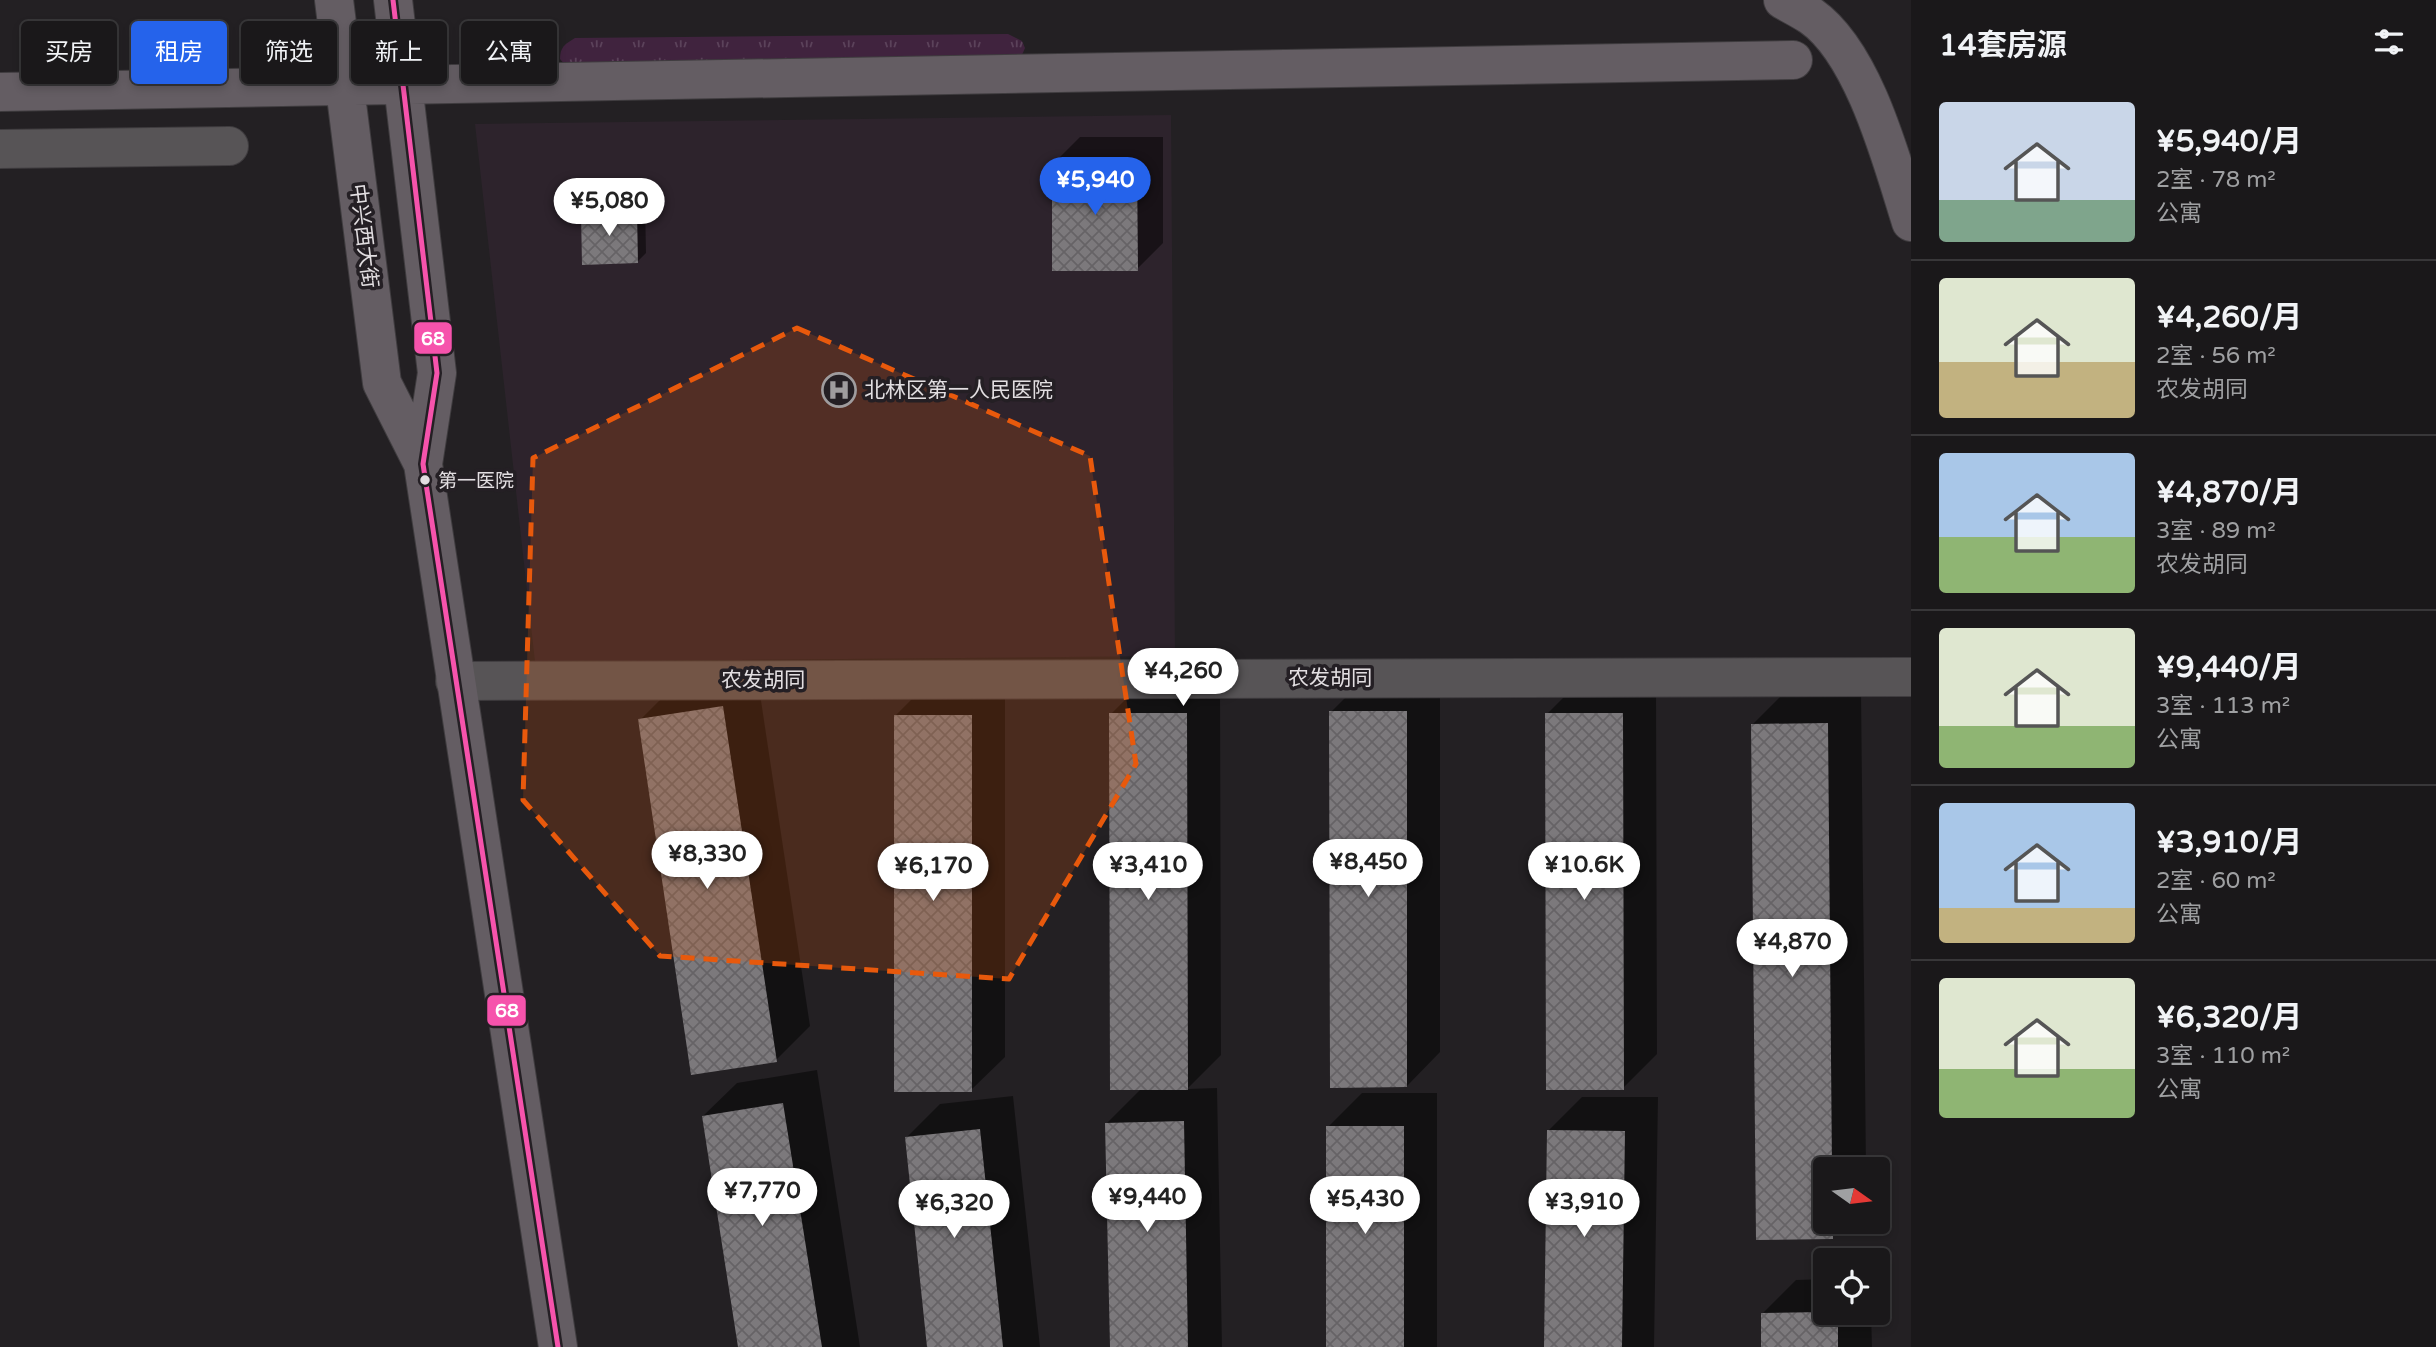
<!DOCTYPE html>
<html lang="zh">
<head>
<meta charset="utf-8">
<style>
  body { margin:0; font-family:"Varela Round","Noto Sans SC",sans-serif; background:#272527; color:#f1f3f6; height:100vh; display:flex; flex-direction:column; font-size:26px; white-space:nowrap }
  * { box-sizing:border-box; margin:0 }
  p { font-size:23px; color:#9fa0a2 }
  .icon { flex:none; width:38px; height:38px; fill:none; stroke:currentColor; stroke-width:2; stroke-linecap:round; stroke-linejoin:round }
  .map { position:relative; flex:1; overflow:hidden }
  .drawer { display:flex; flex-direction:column; background:#1a181a; width:525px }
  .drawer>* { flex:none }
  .banner { position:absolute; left:21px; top:21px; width:665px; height:63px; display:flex; gap:14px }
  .needle { width:46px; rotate:104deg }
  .fabs { position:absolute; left:1813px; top:1157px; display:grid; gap:14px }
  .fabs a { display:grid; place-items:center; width:77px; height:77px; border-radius:7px; background:#1a181a; box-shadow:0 4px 10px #0003,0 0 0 2px #383739; font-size:35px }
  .price { position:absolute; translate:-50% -60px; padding:0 16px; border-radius:24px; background:#fff; color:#222; font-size:23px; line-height:46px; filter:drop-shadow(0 2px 4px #0008) }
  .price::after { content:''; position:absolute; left:50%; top:42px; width:21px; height:16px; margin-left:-10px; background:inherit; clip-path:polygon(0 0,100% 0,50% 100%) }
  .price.active { background:#2563eb; color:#fff }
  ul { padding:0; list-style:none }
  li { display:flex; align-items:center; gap:21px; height:175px; padding:0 28px }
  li+li { border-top:2px solid #383739 }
  li span { display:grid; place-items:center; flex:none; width:196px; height:140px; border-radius:7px; color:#555 }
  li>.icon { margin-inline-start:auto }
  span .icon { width:84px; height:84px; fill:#fffc; stroke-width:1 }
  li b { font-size:30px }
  h2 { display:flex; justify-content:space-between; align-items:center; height:84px; padding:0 28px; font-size:30px }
  .chip { padding:0 24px; border-radius:7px; background:#1a181a; box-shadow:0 4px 10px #0003,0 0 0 2px #383739; font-size:24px; line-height:63px }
  .chip.active { background:#2563eb; color:#fff }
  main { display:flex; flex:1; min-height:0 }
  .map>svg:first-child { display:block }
</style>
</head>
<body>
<main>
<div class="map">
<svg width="1911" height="1347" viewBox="0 0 1911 1347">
  <defs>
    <pattern id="grass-tufts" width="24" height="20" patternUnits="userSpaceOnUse" patternTransform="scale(1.75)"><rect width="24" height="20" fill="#40233e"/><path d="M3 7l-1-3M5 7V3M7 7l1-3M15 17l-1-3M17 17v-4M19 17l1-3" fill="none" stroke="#5b425a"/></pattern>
    <pattern id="building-cross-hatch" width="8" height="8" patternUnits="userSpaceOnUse" patternTransform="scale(1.75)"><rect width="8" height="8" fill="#7c797c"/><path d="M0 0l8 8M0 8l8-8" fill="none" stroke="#666366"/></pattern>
  </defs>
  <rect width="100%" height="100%" fill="#232023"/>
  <path fill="#2d232c" d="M1171 115 1175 656 535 662 475 124Z"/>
  <path fill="url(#grass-tufts)" d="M1008 34 1022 41 1025 48 1021 57 566 66 560 59C560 47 565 44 575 38Z"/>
  <path fill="#0007" d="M1080 137H1163V243L1137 269 1054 163Z
    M645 203 646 253 638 261 582 213 591 205Z
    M757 674 810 1026 776 1060 640 720 674 686Z
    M1365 678H1440V1052L1407 1086 1331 712Z
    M1145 680H1220L1221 1055 1187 1089 1217 1088 1222 1347H1111L1107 1123 1142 1088 1111 714Z
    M1581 680H1656L1657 1054 1623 1088 1547 714Z
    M929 682H1005V1057L971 1090 895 716Z
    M1861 690 1866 1169H1825V1222H1848L1832 1237 1758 1238 1752 725 1786 691Z
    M817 1070 860 1347H740L703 1116 737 1083Z
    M1362 1093H1437V1347H1328V1127Z
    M1013 1096 1040 1347H929L906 1138 940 1104Z
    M1582 1097H1658L1654 1347H1545L1549 1130Z
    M1825 1279V1312H1871L1872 1347H1763V1313L1796 1280Z"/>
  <path fill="url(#building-cross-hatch)" d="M1052 162H1137L1138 271H1052Z
    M637 211 638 263 582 265 581 212Z
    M723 706 777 1062 691 1075 638 719Z
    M1329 711H1407V1087L1330 1088Z
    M1109 713H1187L1188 1090H1110Z
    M1545 713H1623L1624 1090H1546Z
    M894 715H972V1092H894Z
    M1828 723 1832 1169H1825V1222H1833V1239L1756 1240 1751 724Z
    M783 1103 822 1347H738L702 1116Z
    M1184 1121 1188 1347H1110L1105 1123Z
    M1326 1126H1404V1347H1326Z
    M980 1129 1003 1347H927L905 1137Z
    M1547 1130 1625 1131 1622 1347H1544Z
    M1825 1312H1838V1347H1761V1313Z"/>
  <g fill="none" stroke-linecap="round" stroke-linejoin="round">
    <g stroke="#3f3c3f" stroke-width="40">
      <path id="minor" d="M0 149 229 146
        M455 681 1911 677"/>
    </g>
    <g stroke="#3f3c3f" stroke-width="40">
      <path id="major" d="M334 0 382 383 423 464
        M393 0 437 373 423 464 558 1347
        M1783 0C1792 5 1802 10 1811 16 1864 53 1892 162 1911 222
        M0 92 1793 60"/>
    </g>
    <use href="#minor" stroke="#575456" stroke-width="38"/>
    <use href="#major" stroke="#645d63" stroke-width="38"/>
    <g stroke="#241f24" stroke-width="10">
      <path id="bus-1" d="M393 0 437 373 423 464 558 1347"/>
    </g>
    <use href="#bus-1" stroke="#f653ac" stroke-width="5"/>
  </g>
  <path fill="#e8590c" fill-opacity="0.2" stroke="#e8590c" stroke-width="5" stroke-dasharray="14 9" stroke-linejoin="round" d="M797 328 1090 456 1136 764 1009 979 660 956 523 800 533 458Z"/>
  <defs>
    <g id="hospital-ring" transform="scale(1.75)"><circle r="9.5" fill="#241f24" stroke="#9f9c9e" stroke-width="1.5"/><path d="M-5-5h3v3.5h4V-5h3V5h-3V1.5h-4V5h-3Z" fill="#9f9c9e"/></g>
  </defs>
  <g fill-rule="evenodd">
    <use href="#hospital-ring" x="839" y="390"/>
  </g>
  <circle fill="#e2dee1" stroke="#241f24" stroke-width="2.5" cx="425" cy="480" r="6"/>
  <g text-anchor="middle" stroke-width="7" stroke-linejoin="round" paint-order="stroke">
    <g font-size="19" fill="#e2dee1" stroke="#241f24" text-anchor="start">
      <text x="438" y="487">第一医院</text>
    </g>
    <g font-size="21" fill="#e2dee1" stroke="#241f24">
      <text transform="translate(364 236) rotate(83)" y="7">中兴西大街</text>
      <text x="1330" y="685">农发胡同</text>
      <text x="763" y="687">农发胡同</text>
    </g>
    <g font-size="21" fill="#e2dee1" stroke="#241f24" text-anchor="start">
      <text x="864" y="397">北林区第一人民医院</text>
    </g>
  </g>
  <g stroke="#241f24" stroke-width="2.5">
    <rect x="413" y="321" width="40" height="34" rx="7" fill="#f653ac"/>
    <rect x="486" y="994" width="41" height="33" rx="7" fill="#f653ac"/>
  </g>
  <g font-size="19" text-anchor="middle" font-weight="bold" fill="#fff">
    <text x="433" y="345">68</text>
    <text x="507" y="1017">68</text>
  </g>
</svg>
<div class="fabs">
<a><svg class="needle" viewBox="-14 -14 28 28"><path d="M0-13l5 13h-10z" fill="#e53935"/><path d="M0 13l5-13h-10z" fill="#9fa0a2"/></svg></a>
<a><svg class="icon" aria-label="locate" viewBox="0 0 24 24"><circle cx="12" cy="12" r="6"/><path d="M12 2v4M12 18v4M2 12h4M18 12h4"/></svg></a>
</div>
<b class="price active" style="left:1095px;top:217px">¥5,940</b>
<b class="price" style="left:609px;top:238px">¥5,080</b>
<b class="price" style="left:1183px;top:708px">¥4,260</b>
<b class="price" style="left:707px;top:891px">¥8,330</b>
<b class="price" style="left:1368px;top:899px">¥8,450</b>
<b class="price" style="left:1148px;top:902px">¥3,410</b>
<b class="price" style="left:1584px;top:902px">¥10.6K</b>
<b class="price" style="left:933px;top:903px">¥6,170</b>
<b class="price" style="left:1792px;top:979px">¥4,870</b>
<b class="price" style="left:762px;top:1228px">¥7,770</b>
<b class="price" style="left:1147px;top:1234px">¥9,440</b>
<b class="price" style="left:1365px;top:1236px">¥5,430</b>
<b class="price" style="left:1584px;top:1239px">¥3,910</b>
<b class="price" style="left:954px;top:1240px">¥6,320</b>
<div class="banner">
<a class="chip">买房</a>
<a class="chip active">租房</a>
<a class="chip">筛选</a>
<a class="chip">新上</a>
<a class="chip">公寓</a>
</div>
</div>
<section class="drawer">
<h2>14套房源<svg class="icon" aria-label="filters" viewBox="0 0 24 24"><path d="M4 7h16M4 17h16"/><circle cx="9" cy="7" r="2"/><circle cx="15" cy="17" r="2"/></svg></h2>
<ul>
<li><span style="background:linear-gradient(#c9d6e8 70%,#7fa58c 0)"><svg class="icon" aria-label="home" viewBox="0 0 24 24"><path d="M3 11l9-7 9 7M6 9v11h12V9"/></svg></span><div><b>¥5,940/月</b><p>2室 · 78 m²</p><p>公寓</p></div></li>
<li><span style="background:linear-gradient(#dfe7d0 60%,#c2b280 0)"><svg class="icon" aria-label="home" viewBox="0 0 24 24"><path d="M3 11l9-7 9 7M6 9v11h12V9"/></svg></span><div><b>¥4,260/月</b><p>2室 · 56 m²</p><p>农发胡同</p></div></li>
<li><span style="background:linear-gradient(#a9c7e8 60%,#8fb573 0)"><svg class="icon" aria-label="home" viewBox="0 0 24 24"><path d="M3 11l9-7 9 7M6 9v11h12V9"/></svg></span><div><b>¥4,870/月</b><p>3室 · 89 m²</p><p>农发胡同</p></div></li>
<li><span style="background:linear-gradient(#dfe7d0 70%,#8fb573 0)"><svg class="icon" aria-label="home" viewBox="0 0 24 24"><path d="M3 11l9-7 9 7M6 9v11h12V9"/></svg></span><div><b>¥9,440/月</b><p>3室 · 113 m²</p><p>公寓</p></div></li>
<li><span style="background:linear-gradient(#a9c7e8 75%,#c2b280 0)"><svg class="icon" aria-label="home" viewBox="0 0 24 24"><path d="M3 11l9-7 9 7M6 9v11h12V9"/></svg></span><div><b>¥3,910/月</b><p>2室 · 60 m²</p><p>公寓</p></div></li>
<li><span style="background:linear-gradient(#dfe7d0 65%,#8fb573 0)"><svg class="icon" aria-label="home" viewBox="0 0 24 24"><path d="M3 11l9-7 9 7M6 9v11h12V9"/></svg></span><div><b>¥6,320/月</b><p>3室 · 110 m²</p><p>公寓</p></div></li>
</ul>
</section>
</main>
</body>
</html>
